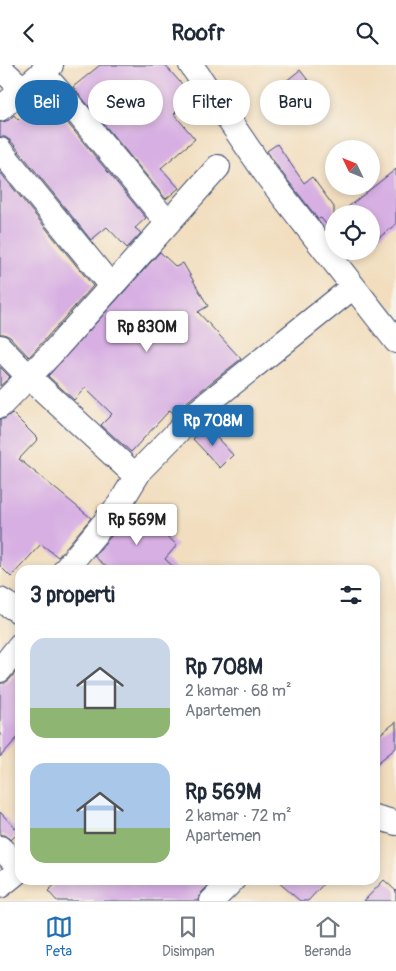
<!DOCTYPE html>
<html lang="id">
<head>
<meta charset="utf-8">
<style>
  body { margin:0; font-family:Pangolin,sans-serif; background:#f6f6f7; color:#1f2937; height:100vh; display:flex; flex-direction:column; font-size:19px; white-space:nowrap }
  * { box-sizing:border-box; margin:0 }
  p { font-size:16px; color:#747a83 }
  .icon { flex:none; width:28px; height:28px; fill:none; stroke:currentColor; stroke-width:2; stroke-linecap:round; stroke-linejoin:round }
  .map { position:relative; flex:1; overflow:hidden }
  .sheet { position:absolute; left:15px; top:500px; width:365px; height:320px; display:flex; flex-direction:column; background:#fff; border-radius:15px; box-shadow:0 2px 8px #0003 }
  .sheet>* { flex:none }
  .hud { position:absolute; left:15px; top:15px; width:366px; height:45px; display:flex; gap:10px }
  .needle { width:32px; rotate:313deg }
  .controls { position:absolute; left:325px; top:75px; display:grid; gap:10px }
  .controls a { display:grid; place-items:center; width:55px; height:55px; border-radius:50%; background:#fff; box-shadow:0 2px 8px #0003; font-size:25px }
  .price { position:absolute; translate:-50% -42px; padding:0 11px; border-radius:5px; background:#fff; color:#222; font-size:16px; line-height:32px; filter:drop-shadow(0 1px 2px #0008) }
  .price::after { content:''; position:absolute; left:50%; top:30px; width:15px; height:11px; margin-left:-8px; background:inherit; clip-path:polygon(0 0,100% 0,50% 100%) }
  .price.on { background:#1f6fb2; color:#fff }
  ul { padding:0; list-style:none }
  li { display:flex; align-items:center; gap:15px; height:125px; padding:0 15px }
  li span { display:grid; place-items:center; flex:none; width:140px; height:100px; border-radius:15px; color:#555 }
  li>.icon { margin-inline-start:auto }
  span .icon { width:60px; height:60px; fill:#fffc; stroke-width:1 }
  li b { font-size:21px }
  h2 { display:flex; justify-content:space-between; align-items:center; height:60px; padding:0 15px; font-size:21px }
  .pill { padding:0 18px; border-radius:22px; background:#fff; box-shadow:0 2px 8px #0003; font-size:18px; line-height:45px }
  .pill.on { background:#1f6fb2; color:#fff }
  header { display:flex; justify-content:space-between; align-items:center; height:65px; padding:0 15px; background:#fff; font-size:22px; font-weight:700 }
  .tabs { display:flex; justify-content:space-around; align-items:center; height:70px; border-top:1px solid #e0e1e3; background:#fff; font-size:14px; color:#747a83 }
  .tabs a { display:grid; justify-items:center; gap:2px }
  .tabs .on { color:#1f6fb2 }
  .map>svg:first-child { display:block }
</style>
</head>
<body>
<header><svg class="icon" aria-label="back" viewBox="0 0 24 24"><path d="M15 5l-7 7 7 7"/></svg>Roofr<svg class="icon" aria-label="search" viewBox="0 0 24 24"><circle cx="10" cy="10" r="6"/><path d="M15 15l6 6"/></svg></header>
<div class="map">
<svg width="396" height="836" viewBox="0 0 396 836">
  <rect width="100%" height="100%" fill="#f7f3e8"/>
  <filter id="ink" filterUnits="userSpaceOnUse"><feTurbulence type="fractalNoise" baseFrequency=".02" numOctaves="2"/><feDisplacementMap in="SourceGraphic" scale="10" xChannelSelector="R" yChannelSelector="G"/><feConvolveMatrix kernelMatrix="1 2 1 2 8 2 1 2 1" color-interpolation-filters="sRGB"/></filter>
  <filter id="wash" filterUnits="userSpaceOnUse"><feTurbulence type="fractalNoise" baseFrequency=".0096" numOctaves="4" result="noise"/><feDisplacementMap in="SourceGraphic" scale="20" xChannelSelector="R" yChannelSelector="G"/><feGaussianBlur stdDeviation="1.12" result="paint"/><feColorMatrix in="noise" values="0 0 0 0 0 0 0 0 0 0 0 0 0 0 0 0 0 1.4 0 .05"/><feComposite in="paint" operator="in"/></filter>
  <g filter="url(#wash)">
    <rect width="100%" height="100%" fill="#f2debf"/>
    <g id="blocks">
      <path fill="#d7afe3" d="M100 0H165L192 31 175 47 176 48 174 49 195 74 161 103 179 123 166 134 73 22Z
        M300 5 313 22 279 48 266 32Z
        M46 32 146 153 135 163 141 168 127 183 107 162 91 175 11 76 5 72H0V57H3L9 55 14 50 18 55 24 49 26 51Z
        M277 79 304 118 312 112 334 142V169L321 153 318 154 279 104 267 86Z
        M396 104V159L371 179V149H339Z
        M0 107 93 221 29 292 10 272 4 269H0Z
        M160 187 176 202 183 198 208 241 198 247 241 294 189 335 175 350 170 345 131 387 101 360 112 349 85 323 74 335 48 311Z
        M0 302 10 312 0 321Z
        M12 348 38 374 19 394 91 453 58 492 41 479 11 512 0 501V354H4Z
        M206 361 233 390 220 403 193 374Z
        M137 441 155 457 153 459 177 480 165 494 177 505H110L94 491Z
        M20 602V670L0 692V618H5L10 614Z
        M396 657V683L375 700V673Z
        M0 747 19 767 11 775 4 770H0Z
        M60 815H214L202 827 199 832V836H57L48 826Z
        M276 815H327L308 836H300Z
        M384 815 396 826V836H364Z"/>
    </g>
  </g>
  <g filter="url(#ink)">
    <use href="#blocks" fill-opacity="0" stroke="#3b496d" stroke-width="1"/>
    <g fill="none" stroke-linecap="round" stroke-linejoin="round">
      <g stroke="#3b496d" stroke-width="26">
        <path id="street" d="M191 0 268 112 396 276
          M0 3 23 24
          M42 7 79 50 168 158
          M0 44 51 0
          M0 85 111 221
          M0 282 29 312 136 411
          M0 341 51 289 218 102
          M65 505 119 440 141 404 198 346 353 222
          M0 535 20 547
          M0 605 20 580
          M375 752 396 758
          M0 783 20 802
          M0 821 20 805
          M212 836 233 815"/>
      </g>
      <use href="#street" stroke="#fff" stroke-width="24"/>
    </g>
  </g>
</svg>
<div class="controls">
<a><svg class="needle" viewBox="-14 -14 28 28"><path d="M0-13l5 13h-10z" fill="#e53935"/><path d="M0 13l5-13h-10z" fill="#747a83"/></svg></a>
<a><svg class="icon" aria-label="locate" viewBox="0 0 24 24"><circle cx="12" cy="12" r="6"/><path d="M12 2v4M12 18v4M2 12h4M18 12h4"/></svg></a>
</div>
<b class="price" style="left:147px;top:288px">Rp 830M</b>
<b class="price on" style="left:213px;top:382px">Rp 708M</b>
<b class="price" style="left:137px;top:481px">Rp 569M</b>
<div class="hud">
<a class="pill on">Beli</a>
<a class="pill">Sewa</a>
<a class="pill">Filter</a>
<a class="pill">Baru</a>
</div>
<section class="sheet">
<h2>3 properti<svg class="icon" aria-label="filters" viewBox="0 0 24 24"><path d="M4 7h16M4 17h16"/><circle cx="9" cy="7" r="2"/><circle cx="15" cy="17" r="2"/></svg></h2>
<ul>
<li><span style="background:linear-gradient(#c9d6e8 70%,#8fb573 0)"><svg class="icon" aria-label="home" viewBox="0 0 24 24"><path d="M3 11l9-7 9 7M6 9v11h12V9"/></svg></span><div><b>Rp 708M</b><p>2 kamar · 68 m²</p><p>Apartemen</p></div></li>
<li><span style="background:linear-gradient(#a9c7e8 65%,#8fb573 0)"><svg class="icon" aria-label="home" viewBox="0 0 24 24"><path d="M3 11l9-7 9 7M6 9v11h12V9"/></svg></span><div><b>Rp 569M</b><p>2 kamar · 72 m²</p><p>Apartemen</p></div></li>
</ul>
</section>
</div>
<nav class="tabs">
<a class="on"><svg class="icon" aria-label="map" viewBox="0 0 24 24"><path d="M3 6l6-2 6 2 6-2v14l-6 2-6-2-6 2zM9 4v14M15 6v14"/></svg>Peta</a>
<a><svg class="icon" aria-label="saved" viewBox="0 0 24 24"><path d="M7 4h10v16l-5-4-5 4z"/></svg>Disimpan</a>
<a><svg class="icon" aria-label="home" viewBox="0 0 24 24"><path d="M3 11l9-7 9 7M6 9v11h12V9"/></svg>Beranda</a>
</nav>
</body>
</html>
